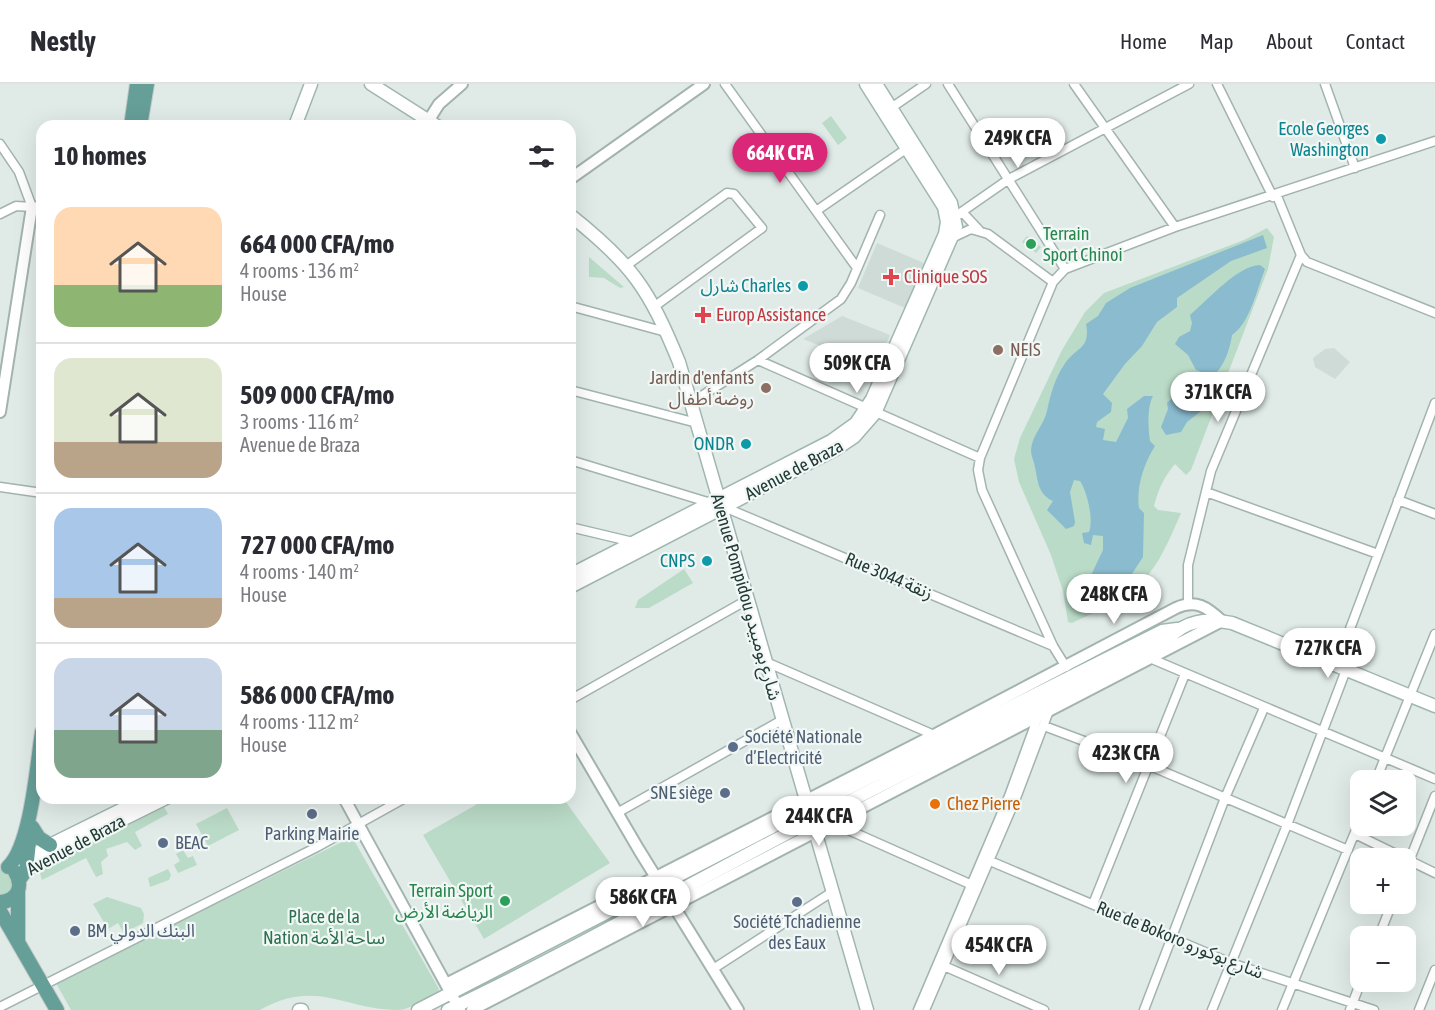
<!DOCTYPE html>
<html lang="en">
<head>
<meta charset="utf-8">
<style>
  body { margin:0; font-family:"Asap Condensed","Noto Sans Arabic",sans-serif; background:#f2f2f3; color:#2b2b33; height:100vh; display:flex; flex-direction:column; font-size:22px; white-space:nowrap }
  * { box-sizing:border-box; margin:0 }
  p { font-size:20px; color:#7c7c81 }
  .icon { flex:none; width:33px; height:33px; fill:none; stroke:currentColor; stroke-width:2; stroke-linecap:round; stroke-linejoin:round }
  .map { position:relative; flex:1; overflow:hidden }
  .sheet { position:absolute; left:36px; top:36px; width:540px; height:684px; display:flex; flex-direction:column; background:#fff; border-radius:18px; box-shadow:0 6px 24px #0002 }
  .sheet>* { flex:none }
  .controls { position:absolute; left:1350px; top:686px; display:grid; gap:12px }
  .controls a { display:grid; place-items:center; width:66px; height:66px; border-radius:12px; background:#fff; box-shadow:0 6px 24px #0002; font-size:30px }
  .price { position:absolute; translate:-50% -51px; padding:0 14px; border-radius:21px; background:#fff; color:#222; font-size:20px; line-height:39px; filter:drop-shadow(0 2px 3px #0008) }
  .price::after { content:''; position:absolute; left:50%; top:36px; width:18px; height:14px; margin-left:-9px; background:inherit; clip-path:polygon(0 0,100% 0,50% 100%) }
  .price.selected { background:#db2777; color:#fff }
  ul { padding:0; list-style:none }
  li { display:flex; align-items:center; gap:18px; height:150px; padding:0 18px }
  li+li { border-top:2px solid #e1e1e2 }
  li span { display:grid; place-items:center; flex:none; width:168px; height:120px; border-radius:18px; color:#555 }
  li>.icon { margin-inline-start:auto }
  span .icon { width:72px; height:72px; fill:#fffc; stroke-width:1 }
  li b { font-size:26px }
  h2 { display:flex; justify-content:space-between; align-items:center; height:72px; padding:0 18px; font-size:26px }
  header { display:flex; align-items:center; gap:36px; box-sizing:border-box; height:84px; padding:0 30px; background:#fff; border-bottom:2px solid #e1e1e2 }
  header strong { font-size:28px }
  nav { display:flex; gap:33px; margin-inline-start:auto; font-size:21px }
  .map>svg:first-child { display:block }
</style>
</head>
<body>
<header>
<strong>Nestly</strong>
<nav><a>Home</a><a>Map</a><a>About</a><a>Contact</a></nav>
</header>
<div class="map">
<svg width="1435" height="926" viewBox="0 0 1435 926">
  <rect width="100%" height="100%" fill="#e0ebe8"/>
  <path fill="#cfdbd7" d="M877 159 924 179 905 224 858 204Z
    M842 232 890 251 877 284 803 255Z
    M1334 264 1350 278 1335 295 1315 283 1313 274 1325 265Z"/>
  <path fill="#badbc7" d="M831 32 847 54 838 61 822 39Z
    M1267 144 1274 153 1268 185 1191 386 1186 391 1175 380C1164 393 1158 406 1154 422L1158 426 1181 429C1168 459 1155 492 1127 511 1110 522 1090 530 1072 539L1068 538 1063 507 1051 471 1019 398 1014 375 1020 354 1062 266 1085 228 1104 209 1244 156Z
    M1027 152 1041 163 1036 169 1022 158Z
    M589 173 624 203 620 204 604 194 589 193Z
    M684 485 693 499 649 524H635L638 516Z
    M488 714H563L610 779 484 855 423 751Z
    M163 721 168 730 135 748 142 762 135 766 127 758 106 765 108 772 101 778 103 790 96 793 86 774 42 796 39 786Z
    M227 724 239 746 208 762 196 740Z
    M352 753 439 905 437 910C425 915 411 925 399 926 343 926 317 894 260 926H71L56 899Z
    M183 766 188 774 193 772 197 781 178 789 174 781 180 777 176 770Z
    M0 785 10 788 15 806 0 816Z
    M168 785 171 791 169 796 150 803 148 794Z
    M107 813 141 824 144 830 143 839 124 849 118 839 108 845 93 820Z"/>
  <path fill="#8abbcf" d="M1263 151 1267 164 1231 177 1177 214V223L1157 238 1142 262 1125 280 1103 310 1112 319 1111 328 1097 338 1096 343 1105 345 1103 356 1116 358 1128 334 1127 325 1144 312H1153C1147 322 1148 345 1150 357L1155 362C1144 379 1136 403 1139 424L1144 429 1143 473 1128 496 1113 506 1109 517 1095 515 1085 504 1103 466V452L1093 451 1091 461 1084 459 1082 449 1089 448C1094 436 1087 407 1080 397L1074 396 1070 408 1075 438 1074 442 1066 445 1047 426 1053 417C1038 410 1038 398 1035 383 1034 377 1031 372 1031 366 1032 351 1044 341 1047 327 1050 312 1055 294 1064 281 1075 263 1091 266 1086 240L1098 232 1106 219 1130 204Z
    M1260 181 1265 185C1257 205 1250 239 1232 251 1230 265 1224 284 1212 292L1196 286 1188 271 1175 260 1179 253 1190 247 1192 239 1190 231C1209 215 1237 182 1260 181Z
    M1191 308 1203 313 1197 319 1201 327 1187 338 1181 348 1166 351 1161 343 1168 325 1167 319 1174 312 1185 313Z"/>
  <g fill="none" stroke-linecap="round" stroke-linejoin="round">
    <g stroke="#a3b3af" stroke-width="11">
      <path id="minor" d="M725 0 857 184
        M948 0 1065 185
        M1074 0 1175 143
        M1217 0 1273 113
        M1325 0 1355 84
        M891 24 926 0
        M0 60 19 88 32 123 16 122 0 130
        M1277 112 1301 171 1307 178 1435 229
        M816 127 906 65
        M963 129 979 146
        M950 136 1009 95 1189 0
        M954 153 971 145 988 150 1053 198
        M627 181 727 109 734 110 762 144 655 222
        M570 222 666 248
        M758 276 980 374
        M570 306 697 339
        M692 318 758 276 841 215 851 199 880 131
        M570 376 724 423 1053 562
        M0 403 42 409
        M1206 408 1378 470
        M1398 416 1435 430
        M570 443 633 458
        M1188 519V481L1211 387 1301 171
        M1152 575 1435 695
        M766 578 934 651
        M1336 582 1435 319
        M1066 583 1053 562 982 406 978 386 980 374 1053 198 1065 185 1175 143 1435 57
        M570 616 747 516
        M1044 642 1148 681 1348 766
        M1376 696 1435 550
        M617 729 782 636
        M835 740 972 801
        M1355 750 1435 789
        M990 777 1231 879 1374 926
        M1406 785 1435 712
        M1093 820 1185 590
        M1379 852 1392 819
        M944 882 1044 926
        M713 885 832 808
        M0 923 317 763 405 714
        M918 926 1009 712 1039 630
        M925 926 1016 714 1050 624
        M1144 926 1225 714 1264 624
        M1212 926 1287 741 1346 586
        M1282 926 1360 736
        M1350 926 1361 897
        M1419 926 1435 886"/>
    </g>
    <g stroke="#a3b3af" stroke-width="14">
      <path id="tertiary" d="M425 42 439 20 462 0
        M570 95 704 0
        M0 328 32 123 42 125
        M570 648 639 766 738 926
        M344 714 460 926
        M446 900 934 651 1176 524C1196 515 1207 523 1222 537L472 926"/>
    </g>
    <g stroke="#a0b6b1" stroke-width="15">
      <path id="secondary" d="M371 0 437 42
        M295 42 311 0
        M570 131C632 180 649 205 679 278L867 926
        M570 491 831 357 856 339 872 315 945 150 947 138 944 123 866 0
        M570 503 836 365 854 353 875 329 956 143 951 119 876 0
        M12 785 44 764 145 714
        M21 789 59 767 166 714
        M299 926H302
        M418 926 809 724 1162 547 1177 545
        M448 926C572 867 691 799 813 736 931 675 1051 618 1168 555 1186 536 1206 534 1232 539L1435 622"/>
    </g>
    <g stroke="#c1c8c7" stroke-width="16">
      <path id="primary" d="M131 42 137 0
        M140 42 147 0
        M32 743 39 754 50 761
        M8 783C31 762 37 680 42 648
        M19 796 26 786 29 758
        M18 808V856
        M0 818C17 817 24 803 15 788
        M0 827 57 926"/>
    </g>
    <use href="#minor" stroke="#fff" stroke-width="8"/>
    <use href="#tertiary" stroke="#fff" stroke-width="10"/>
    <use href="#secondary" stroke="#fff" stroke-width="12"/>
    <use href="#primary" stroke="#669f98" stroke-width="14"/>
  </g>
  <g fill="#0f9aa8" stroke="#f1f7f5" stroke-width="2">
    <circle cx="1381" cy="55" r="6"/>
    <circle cx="803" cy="202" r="6"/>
    <circle cx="746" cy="360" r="6"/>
    <circle cx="707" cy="477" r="6"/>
  </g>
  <g fill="#2e9e5b" stroke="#f1f7f5" stroke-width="2">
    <circle cx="1031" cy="160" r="6"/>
    <circle cx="505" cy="817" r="6"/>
  </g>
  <g fill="#e0444e" stroke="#f1f7f5" stroke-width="2">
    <path d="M888 184h6v6h6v6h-6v6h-6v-6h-6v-6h6z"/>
    <path d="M700 222h6v6h6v6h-6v6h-6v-6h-6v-6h6z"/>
  </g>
  <g fill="#8d6e63" stroke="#f1f7f5" stroke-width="2">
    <circle cx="998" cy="266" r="6"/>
    <circle cx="766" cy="304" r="6"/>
  </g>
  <g fill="#5c6f8a" stroke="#f1f7f5" stroke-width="2">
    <circle cx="733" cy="663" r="6"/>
    <circle cx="725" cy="709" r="6"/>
    <circle cx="312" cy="730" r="6"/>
    <circle cx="163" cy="759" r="6"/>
    <circle cx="797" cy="818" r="6"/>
    <circle cx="75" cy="847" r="6"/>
  </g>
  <circle fill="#e8710a" stroke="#f1f7f5" stroke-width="2" cx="935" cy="720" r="6"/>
  <g text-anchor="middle" stroke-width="4.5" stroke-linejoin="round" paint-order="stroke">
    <g font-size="18" fill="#0d838f" stroke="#f1f7f5" text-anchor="end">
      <text x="1369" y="51">Ecole Georges<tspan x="1369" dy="21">Washington</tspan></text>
      <text x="791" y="208">شارل Charles</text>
      <text x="734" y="366">ONDR</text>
      <text x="695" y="483">CNPS</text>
    </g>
    <g font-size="18" fill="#27864d" stroke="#f1f7f5" text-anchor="start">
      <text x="1043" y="156">Terrain<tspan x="1043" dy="21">Sport Chinoi</tspan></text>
      <text x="493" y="813" text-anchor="end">Terrain Sport<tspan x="493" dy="21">الرياضة الأرض</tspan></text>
    </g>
    <g font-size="18" fill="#be3a42" stroke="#f1f7f5" text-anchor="start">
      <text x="904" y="199">Clinique SOS</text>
      <text x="716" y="237">Europ Assistance</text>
    </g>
    <g font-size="18" fill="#785e54" stroke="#f1f7f5" text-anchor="start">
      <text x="1010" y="272">NEIS</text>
      <text x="754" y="300" text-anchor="end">Jardin d'enfants<tspan x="754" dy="21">روضة أطفال</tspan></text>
    </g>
    <g font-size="18" fill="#223b37" stroke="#f1f7f5">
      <text transform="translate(794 386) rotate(-28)" y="6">Avenue de Braza</text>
      <text transform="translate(889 492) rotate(23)" y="6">Rue 3044 زنقة</text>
      <text transform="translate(746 513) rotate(74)" y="6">Avenue Pompidou شارع بومبيدو</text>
      <text transform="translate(76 761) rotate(-28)" y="6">Avenue de Braza</text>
      <text transform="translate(1180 856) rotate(22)" y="6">Rue de Bokoro شارع بوكورو</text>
    </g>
    <g font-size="18" fill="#4e5e75" stroke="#f1f7f5" text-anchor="start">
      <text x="745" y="659">Société Nationale<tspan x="745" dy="21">d’Electricité</tspan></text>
      <text x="713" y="715" text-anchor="end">SNE siège</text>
      <text x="312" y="756" text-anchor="middle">Parking Mairie</text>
      <text x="175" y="765">BEAC</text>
      <text x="797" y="844" text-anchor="middle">Société Tchadienne<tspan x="797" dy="21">des Eaux</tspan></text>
      <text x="87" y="853">BM البنك الدولي</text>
    </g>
    <g font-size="18" fill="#c56008" stroke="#f1f7f5" text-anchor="start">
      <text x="947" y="726">Chez Pierre</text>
    </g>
    <g font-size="18" fill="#2d7050" stroke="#f1f7f5">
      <text x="324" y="839">Place de la<tspan x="324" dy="21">Nation ساحة الأمة</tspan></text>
    </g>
  </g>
</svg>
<div class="controls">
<a><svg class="icon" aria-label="layers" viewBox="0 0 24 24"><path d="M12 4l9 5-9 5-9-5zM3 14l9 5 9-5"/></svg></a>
<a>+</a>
<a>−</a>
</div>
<b class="price" style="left:1018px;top:85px">249K CFA</b>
<b class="price selected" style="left:780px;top:100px">664K CFA</b>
<b class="price" style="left:857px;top:310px">509K CFA</b>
<b class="price" style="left:1218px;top:339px">371K CFA</b>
<b class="price" style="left:1114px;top:541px">248K CFA</b>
<b class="price" style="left:1328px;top:595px">727K CFA</b>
<b class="price" style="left:1126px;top:700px">423K CFA</b>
<b class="price" style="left:819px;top:763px">244K CFA</b>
<b class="price" style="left:643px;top:844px">586K CFA</b>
<b class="price" style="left:999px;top:892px">454K CFA</b>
<section class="sheet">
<h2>10 homes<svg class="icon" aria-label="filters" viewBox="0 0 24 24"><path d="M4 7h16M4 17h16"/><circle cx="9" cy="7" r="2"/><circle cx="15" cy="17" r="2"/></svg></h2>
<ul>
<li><span style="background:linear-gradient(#ffd9b3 65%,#8fb573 0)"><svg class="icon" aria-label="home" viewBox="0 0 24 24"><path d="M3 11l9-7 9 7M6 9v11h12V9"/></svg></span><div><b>664 000 CFA/mo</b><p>4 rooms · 136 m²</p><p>House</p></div></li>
<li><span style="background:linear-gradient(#dfe7d0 70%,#b9a48a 0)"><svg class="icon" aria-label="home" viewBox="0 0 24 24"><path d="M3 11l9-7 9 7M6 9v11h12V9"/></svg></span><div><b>509 000 CFA/mo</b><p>3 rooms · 116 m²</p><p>Avenue de Braza</p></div></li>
<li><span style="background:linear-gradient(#a9c7e8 75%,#b9a48a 0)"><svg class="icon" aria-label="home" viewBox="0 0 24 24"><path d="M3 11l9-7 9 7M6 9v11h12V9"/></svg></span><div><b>727 000 CFA/mo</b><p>4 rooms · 140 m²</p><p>House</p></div></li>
<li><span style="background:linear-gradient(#c9d6e8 60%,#7fa58c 0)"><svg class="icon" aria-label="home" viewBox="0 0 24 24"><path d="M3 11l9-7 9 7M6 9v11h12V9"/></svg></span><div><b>586 000 CFA/mo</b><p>4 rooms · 112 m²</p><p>House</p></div></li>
</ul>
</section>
</div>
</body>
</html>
